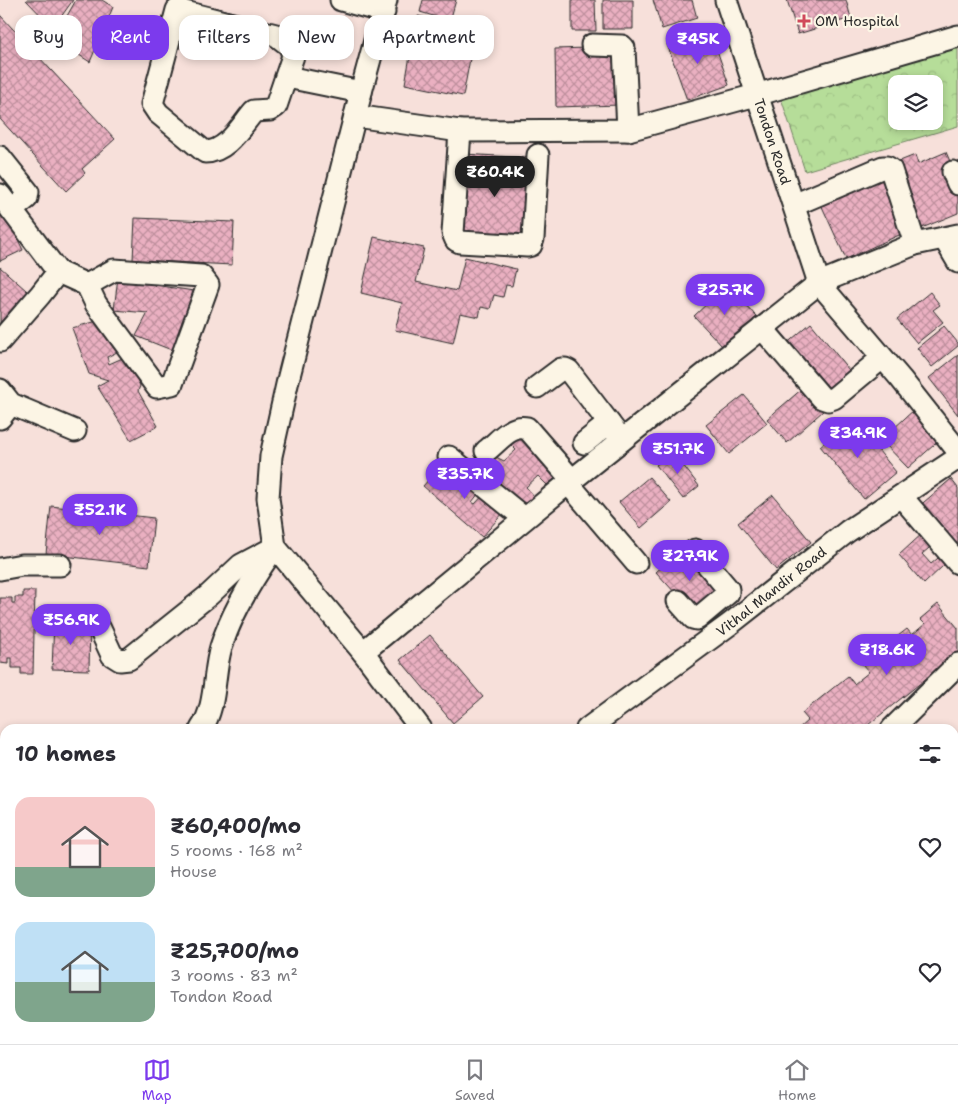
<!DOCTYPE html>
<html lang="en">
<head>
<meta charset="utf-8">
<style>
  body { margin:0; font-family:"Shantell Sans",sans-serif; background:#f2f2f3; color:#2b2b33; height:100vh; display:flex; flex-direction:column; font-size:19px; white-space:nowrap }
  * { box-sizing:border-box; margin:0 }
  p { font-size:16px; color:#7c7c81 }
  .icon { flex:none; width:28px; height:28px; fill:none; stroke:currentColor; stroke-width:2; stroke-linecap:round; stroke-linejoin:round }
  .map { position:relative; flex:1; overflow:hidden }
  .panel { position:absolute; left:0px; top:724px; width:959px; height:321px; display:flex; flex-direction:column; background:#fff; border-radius:15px 15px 0 0; box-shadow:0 2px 8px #0003 }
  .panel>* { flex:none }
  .hud { position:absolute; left:15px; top:15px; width:500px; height:45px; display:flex; gap:10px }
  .fabs { position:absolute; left:888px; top:75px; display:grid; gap:10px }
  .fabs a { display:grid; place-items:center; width:55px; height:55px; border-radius:10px; background:#fff; box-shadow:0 2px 8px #0003; font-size:25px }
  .price { position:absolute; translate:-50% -42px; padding:0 11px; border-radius:18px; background:#7c3aed; color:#fff; font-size:16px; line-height:32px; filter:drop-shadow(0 1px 2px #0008) }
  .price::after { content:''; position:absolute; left:50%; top:30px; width:15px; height:11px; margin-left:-8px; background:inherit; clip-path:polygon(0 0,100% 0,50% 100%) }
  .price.on { background:#222; color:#fff }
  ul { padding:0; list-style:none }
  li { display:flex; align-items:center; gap:15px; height:125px; padding:0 15px }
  li span { display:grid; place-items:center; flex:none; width:140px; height:100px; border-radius:15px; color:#555 }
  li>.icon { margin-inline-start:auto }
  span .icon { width:60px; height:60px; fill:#fffc; stroke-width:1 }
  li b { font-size:21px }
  h2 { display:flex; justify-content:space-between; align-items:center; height:60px; padding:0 15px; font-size:21px }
  .chip { padding:0 18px; border-radius:15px; background:#fff; box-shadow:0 2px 8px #0003; font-size:18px; line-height:45px }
  .chip.on { background:#7c3aed; color:#fff }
  .dock { display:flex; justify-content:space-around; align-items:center; height:70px; border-top:1px solid #e1e1e2; background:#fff; font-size:14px; color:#7c7c81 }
  .dock a { display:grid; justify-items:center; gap:2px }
  .dock .on { color:#7c3aed }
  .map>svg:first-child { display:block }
</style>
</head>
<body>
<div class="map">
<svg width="958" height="1044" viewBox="0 0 958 1044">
  <defs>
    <pattern id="park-crowns" width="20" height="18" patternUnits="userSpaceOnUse" patternTransform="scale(1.25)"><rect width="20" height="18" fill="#b6dd99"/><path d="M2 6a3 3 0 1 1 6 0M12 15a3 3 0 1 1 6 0" fill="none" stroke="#9dbe84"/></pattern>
    <pattern id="building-cross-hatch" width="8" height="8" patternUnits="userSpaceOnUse" patternTransform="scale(1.25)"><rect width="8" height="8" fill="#eab0c1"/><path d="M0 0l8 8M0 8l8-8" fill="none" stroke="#be8f9d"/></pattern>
  </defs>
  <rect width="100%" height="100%" fill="#f7e0da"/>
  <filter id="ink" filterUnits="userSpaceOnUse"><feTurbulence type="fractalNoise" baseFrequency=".02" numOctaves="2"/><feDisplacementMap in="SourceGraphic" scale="10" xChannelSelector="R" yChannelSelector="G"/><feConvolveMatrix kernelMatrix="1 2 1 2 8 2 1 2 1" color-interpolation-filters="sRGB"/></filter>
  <g filter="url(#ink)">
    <path fill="url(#park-crowns)" stroke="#708462" fill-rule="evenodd" d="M958 41V126L805 171 779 92ZM896 84H934V121H896Z"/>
    <path fill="url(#building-cross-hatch)" stroke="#2b2b2b" d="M26 0H73L53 28Z
      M76 0H102L113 7 90 62 54 39Z
      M423 0H456L450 21 420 12Z
      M572 0H595L596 31H572Z
      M603 0H633V29H603Z
      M653 0H692L697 18 662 29Z
      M787 0H846L851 18 798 34Z
      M0 15 115 139 82 169 85 173 66 191 0 119Z
      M418 16 444 21 442 30 453 32 455 23 476 27 463 96 405 84 410 56 416 58 419 44 413 43Z
      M710 30 729 85 687 100 667 44Z
      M619 47 620 105 556 107 555 49Z
      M946 152 952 166 958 193V213L922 228 895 163 915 155 918 164Z
      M464 154 530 158 526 242 459 239Z
      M880 172 908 231 846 259 819 200Z
      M2 207 23 250 0 261V208Z
      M135 218 234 222 232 265 133 260Z
      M374 237 424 248 416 282 457 291 465 257 516 269 512 286 506 285 503 297 494 295 490 309 481 307 479 317 460 313 453 343 395 330 402 303 361 293Z
      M0 267 35 298 0 337Z
      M118 277 155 281 154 285 194 291 174 351 136 336 148 313 114 310Z
      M727 285 757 317 723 347 694 316Z
      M930 292 940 305 933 310 943 322 917 343 897 319Z
      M101 320 119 351 107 357 109 364 127 356 140 386 138 391 158 426 131 440 97 386 108 380 89 374 72 328Z
      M811 323 853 375 828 397 785 345Z
      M944 326 958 343V346L932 367 917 348Z
      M958 355V415L929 378Z
      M803 388 823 411 787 443 767 419Z
      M744 395 767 423 729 454 706 425Z
      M916 408 943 437 908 468 881 440Z
      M853 419 896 472 864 499 820 446Z
      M523 430 561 474 547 485 538 476 526 487 536 498 523 509 482 466 494 456 504 461 516 450 508 442Z
      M673 452 699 486 683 499 656 465Z
      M444 462 451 468 441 479 447 484 460 469 479 493 472 502 475 504 487 491 504 512 482 537 423 486Z
      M649 477 671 502 641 528 619 502Z
      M951 479 958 488V554L917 508Z
      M773 495 811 542 776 570 738 523Z
      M51 506 154 518 149 566 46 554Z
      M924 532 935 543 922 554 931 564 944 553 955 566 950 571 944 565 924 584 899 555Z
      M684 547 724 592 697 617 656 572Z
      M23 591H35L33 674H21V668H12V658H8V664L0 663V598H12V603H15V597H23Z
      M938 604 958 628V653L863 729H798L808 720 802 713 848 676 854 684 869 672 862 664 907 629 912 635 925 624 920 619Z
      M54 621 90 622 89 670 52 669Z
      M430 635 483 697 453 723 400 660Z
      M0 986H5V1016H1L0 1020Z
      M395 1040H415L417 1044H396Z
      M465 1040H542L543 1042 534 1044H448Z"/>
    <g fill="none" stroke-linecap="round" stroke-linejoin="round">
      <g stroke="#2b2b2b" stroke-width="25">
        <g id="minor">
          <path d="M341 0 384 12"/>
          <path d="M386 0 361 92 288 380 271 456 268 498 275 547 363 652 421 729"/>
          <path id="s1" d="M726 0 819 283 901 379 958 451"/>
          <path d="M177 10 276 35 290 46 293 56 276 106 270 110 254 111C241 126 227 152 205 152L158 113 152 104Z"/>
          <path d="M592 45 622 46 624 48 628 130"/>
          <path d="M287 77 361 92"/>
          <path d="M355 116 460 131 628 130 756 95 958 36"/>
          <path d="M460 131 453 233 456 240 460 242 527 246 531 245 533 239 538 155"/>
          <path d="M0 157 28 192 27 198 12 210"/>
          <path d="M953 172 958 184"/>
          <path d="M0 195 58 272 40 295 0 341"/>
          <path d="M794 205 883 167H887L891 170 915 244"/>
          <path d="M944 238 958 262"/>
          <path d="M58 272 87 285 114 270 201 276 208 285 172 384 157 387 96 304 87 285"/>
          <path d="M762 328 822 398 828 400 834 398 882 358"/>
          <path d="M537 387 561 369H565L569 371 622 440"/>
          <path d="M0 390 11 404 75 431"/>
          <path d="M0 418 11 404"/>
          <path d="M584 443 609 423"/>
          <path d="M486 451C498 442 511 424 527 428L572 480"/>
          <path d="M449 457 524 518"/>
          <path d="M568 483 636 563"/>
          <path d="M901 496 958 563"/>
          <path d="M0 569 22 565H60"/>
          <path d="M678 601 693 618 697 619 728 593V589L695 550"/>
          <path d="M100 629 112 655 120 660 129 659 209 595 241 565 275 547"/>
          <path d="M363 652 572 480 819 283 915 244 958 235"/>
          <path d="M201 729C217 706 213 673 221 647 232 612 251 581 272 551"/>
          <path id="s2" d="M587 729 730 624 848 531 958 458"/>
          <path d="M892 729 958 664"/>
          <path d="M0 797 5 792"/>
          <path d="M954 867 958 866"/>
          <path d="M0 967 5 976"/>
          <path d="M44 1040 46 1044"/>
          <path d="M342 1040 345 1044"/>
          <path d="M612 1040 615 1044"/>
          <path d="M824 1040 851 1044"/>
          <path d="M210 1044 217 1040"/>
        </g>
      </g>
      <use href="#minor" stroke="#fcf5e5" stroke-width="21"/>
    </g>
  </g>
  <path fill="#d1495b" stroke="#fcf5e5" stroke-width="2" d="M801.5 13.5h5v5h5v5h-5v5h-5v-5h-5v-5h5z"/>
  <g text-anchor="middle" stroke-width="4.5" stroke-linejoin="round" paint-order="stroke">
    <g font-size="14" fill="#2b2b2b" stroke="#fcf5e5" text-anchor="start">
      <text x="815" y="26">OM Hospital</text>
    </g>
    <g font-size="14" fill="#2b2b2b" stroke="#fcf5e5">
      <text dy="5" stroke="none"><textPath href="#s1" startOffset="149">Tondon Road</textPath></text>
      <text dy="5" stroke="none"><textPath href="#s2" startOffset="230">Vithal Mandir Road</textPath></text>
    </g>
  </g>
</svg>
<div class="fabs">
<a><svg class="icon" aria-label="layers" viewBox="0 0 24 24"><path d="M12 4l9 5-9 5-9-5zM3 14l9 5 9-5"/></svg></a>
</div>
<b class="price" style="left:698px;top:65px">₹45K</b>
<b class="price on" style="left:495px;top:198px">₹60.4K</b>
<b class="price" style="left:725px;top:316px">₹25.7K</b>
<b class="price" style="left:858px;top:459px">₹34.9K</b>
<b class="price" style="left:678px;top:475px">₹51.7K</b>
<b class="price" style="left:465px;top:500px">₹35.7K</b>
<b class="price" style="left:100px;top:536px">₹52.1K</b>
<b class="price" style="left:690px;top:582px">₹27.9K</b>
<b class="price" style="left:71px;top:646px">₹56.9K</b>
<b class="price" style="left:887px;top:676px">₹18.6K</b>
<div class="hud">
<a class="chip">Buy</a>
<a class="chip on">Rent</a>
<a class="chip">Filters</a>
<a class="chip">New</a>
<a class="chip">Apartment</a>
</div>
<section class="panel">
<h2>10 homes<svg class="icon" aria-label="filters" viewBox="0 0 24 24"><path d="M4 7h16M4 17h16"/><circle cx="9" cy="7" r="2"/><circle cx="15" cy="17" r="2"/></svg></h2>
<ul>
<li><span style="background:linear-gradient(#f6c9c9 70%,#7fa58c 0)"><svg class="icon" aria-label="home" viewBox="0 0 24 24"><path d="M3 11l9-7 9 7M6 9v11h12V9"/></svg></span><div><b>₹60,400/mo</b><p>5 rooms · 168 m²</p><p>House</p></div><svg class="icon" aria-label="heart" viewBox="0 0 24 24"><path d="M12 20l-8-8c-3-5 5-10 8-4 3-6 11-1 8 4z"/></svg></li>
<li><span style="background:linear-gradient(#bfe0f5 60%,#7fa58c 0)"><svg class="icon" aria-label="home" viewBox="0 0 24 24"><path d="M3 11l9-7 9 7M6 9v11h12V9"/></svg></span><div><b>₹25,700/mo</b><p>3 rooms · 83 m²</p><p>Tondon Road</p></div><svg class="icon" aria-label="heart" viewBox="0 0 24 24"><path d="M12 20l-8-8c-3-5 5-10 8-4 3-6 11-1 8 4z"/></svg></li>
</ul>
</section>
</div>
<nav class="dock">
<a class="on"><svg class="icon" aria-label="map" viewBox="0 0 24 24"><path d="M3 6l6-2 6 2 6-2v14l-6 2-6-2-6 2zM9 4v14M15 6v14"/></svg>Map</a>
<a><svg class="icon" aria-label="saved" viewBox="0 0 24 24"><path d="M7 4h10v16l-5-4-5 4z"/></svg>Saved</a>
<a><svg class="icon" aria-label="home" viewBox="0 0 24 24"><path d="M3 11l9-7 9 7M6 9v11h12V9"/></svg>Home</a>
</nav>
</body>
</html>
